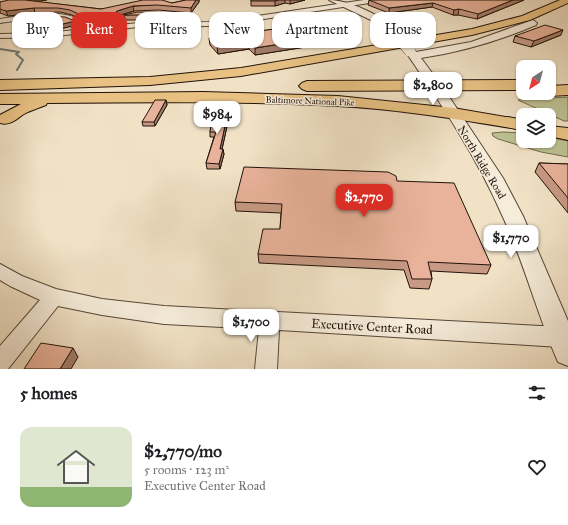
<!DOCTYPE html>
<html lang="en">
<head>
<meta charset="utf-8">
<style>
  body { margin:0; font-family:"IM FELL Great Primer",serif; background:#f2f2f2; color:#202124; height:100vh; display:flex; flex-direction:column; font-size:15px; white-space:nowrap }
  * { box-sizing:border-box; margin:0 }
  p { font-size:13px; color:#757577 }
  .icon { flex:none; width:22px; height:22px; fill:none; stroke:currentColor; stroke-width:2; stroke-linecap:round; stroke-linejoin:round }
  .map { position:relative; height:369px; overflow:hidden }
  .drawer { display:flex; flex-direction:column; background:#fff; flex:1 }
  .drawer>* { flex:none }
  .hud { position:absolute; left:12px; top:12px; width:544px; height:36px; display:flex; gap:8px }
  .needle { width:26px; rotate:216deg }
  .fabs { position:absolute; left:516px; top:60px; display:grid; gap:8px }
  .fabs a { display:grid; place-items:center; width:40px; height:40px; border-radius:8px; background:#fff; box-shadow:0 1px 3px #0004; font-size:20px }
  .price { position:absolute; translate:-50% -34px; padding:0 9px; border-radius:8px; background:#fff; color:#222; font-size:13px; line-height:26px; filter:drop-shadow(0 1px 2px #0008) }
  .price::after { content:''; position:absolute; left:50%; top:24px; width:12px; height:9px; margin-left:-6px; background:inherit; clip-path:polygon(0 0,100% 0,50% 100%) }
  .price.current { background:#d93025; color:#fff }
  ul { padding:0; list-style:none }
  li { display:flex; align-items:center; gap:12px; height:100px; padding:0 20px }
  li+li { border-top:1px solid #e0e0e0 }
  li span { display:grid; place-items:center; flex:none; width:112px; height:80px; border-radius:12px; color:#555 }
  li>.icon { margin-inline-start:auto }
  span .icon { width:48px; height:48px; fill:#fffc; stroke-width:1 }
  li b { font-size:17px }
  h2 { display:flex; justify-content:space-between; align-items:center; height:48px; padding:0 20px; font-size:17px }
  .tag { padding:0 14px; border-radius:12px; background:#fff; box-shadow:0 1px 3px #0004; font-size:14px; line-height:36px }
  .tag.current { background:#d93025; color:#fff }
  .map>svg:first-child { display:block }
</style>
</head>
<body>
<div class="map">
<svg width="568" height="369" viewBox="0 0 568 369">
  <rect width="100%" height="100%" fill="#f1e2c6"/>
  <filter id="stains"><feTurbulence type="fractalNoise" baseFrequency=".005" numOctaves="4"/><feColorMatrix values="0 0 0 0 .2 0 0 0 0 .09 0 0 0 0 .02 0 0 0 .5 -.17"/></filter>
  <radialGradient id="worn" r=".72"><stop offset=".6" stop-color="#630" stop-opacity="0"/><stop offset="1" stop-color="#630" stop-opacity=".3"/></radialGradient>
  <path fill="#bdc293" stroke="#706a4e" d="M568 97V121H564L518 100Z
    M503 132 523 133V141H549V137L568 141V157L541 152 498 139 493 136 492 133Z"/>
  <g fill="none" stroke-linecap="round" stroke-linejoin="round">
    <path stroke="#6e7777" stroke-width="2" d="M0 49 19 52 16 54 23 60 17 70"/>
    <g stroke="#564638" stroke-width="2">
      <path id="minor" d="M364 0H379L376 2 238 23 208 26 138 27 47 37 0 38V34L47 33 84 29C65 10 24 20 0 23V19C29 15 68 5 91 28L138 23 208 22 238 19Z
        M0 264 22 276 56 289 102 299 164 306 560 327 567 330 568 342 560 347 279 330 277 369H255L259 329 164 324 102 315 58 306 8 369H0V346L40 300 10 286 0 280Z"/>
    </g>
    <g stroke="#564638" stroke-width="2">
      <path id="tertiary" d="M329 0C352 0 391 20 405 38L400 41 397 40 375 22Z
        M533 20 537 23 536 25C499 41 461 52 421 58L442 86 503 178 523 216 568 321V366L558 362C537 314 524 262 502 215 477 157 440 102 405 51L410 48 414 49 416 52 471 42Z"/>
    </g>
    <g stroke="#221209" stroke-width="2">
      <path id="primary" d="M523 80V90L307 91 302 89 299 86 302 83 307 81Z
        M568 85V95L549 96 543 93H549V86Z
        M203 92 338 96 453 108 523 120V130C462 120 400 109 337 106 241 101 144 102 47 103L46 105C39 108 31 110 24 114 16 119 10 126 0 123V115L21 104H0V94Z"/>
    </g>
    <g stroke="#221209" stroke-width="2">
      <path id="motorway" d="M560 0H568V3L530 20 472 35 241 76 150 85 0 90V80L150 77 241 68 472 29 522 16Z
        M508 117 523 120V130L502 126 499 122 502 118Z
        M549 126 568 128V140L549 136Z"/>
    </g>
    <use href="#minor" fill="#f6ecda" fill-rule="evenodd"/>
    <use href="#tertiary" fill="#f6ecda" fill-rule="evenodd"/>
    <use href="#primary" fill="#e8c183" fill-rule="evenodd"/>
    <use href="#motorway" fill="#e8c183" fill-rule="evenodd"/>
    <g stroke="#564638" stroke-width="9" stroke-linecap="butt">
      <path id="tertiary-bridge-far1" d="M400 38 402 41"/>
    </g>
    <g stroke="#564638" stroke-width="12" stroke-linecap="butt">
      <path id="tertiary-bridge" d="M401 40 410 51"/>
    </g>
    <use href="#tertiary-bridge-far1" stroke="#f6ecda" stroke-width="8"/>
    <use href="#tertiary-bridge" stroke="#f6ecda" stroke-width="11"/>
  </g>
  <path fill="#c89a85" stroke="#221209" d="M186 0H199V2L191 13 158 10 134 11 120 15 121 20 98 24 92 21 86 22 72 15 60 12 35 13 8 16 0 13V2H39L101 9 172 3Z
    M251 0H305L290 4 285 3 275 6H251Z
    M369 0H524L477 19 458 15H453L432 7 389 13 368 5Z
    M187 13 188 18 186 20H125L124 15Z
    M43 16 75 21 76 25 60 29 44 22 15 25 14 21Z
    M283 22 350 40 255 55 249 49 218 54 210 45 209 38 283 28Z
    M561 35 531 47 513 42 515 36Z
    M166 100 167 105 155 126H143L142 122Z
    M228 112 229 117 222 149 224 154 220 169H207L206 163 214 137H210V132L211 126Z
    M539 163 568 164V213L535 172Z
    M397 181 491 265 487 274 431 271 432 279 429 289 410 288 404 270 259 263 258 254 280 229 281 213 236 211 235 202Z"/>
  <path fill="#a37d6c" stroke="#221209" d="M23 0H47L24 4Z
    M196 0H199V2L191 13V8Z
    M278 0H285V3L275 6V1Z
    M290 0H305L290 4Z
    M513 0H524L477 19 478 14Z
    M433 3 432 7 389 13V8Z
    M133 6 134 11 120 15 121 20 98 24 96 18 116 12 117 11Z
    M34 8 35 13 8 16 6 11Z
    M459 9 458 15H453L454 10Z
    M187 13 188 18 186 20 185 15Z
    M90 16 92 21 86 22 85 17Z
    M43 18 44 22 15 25 14 21Z
    M75 21 76 25 60 29 59 25Z
    M563 30 561 35 531 47 534 41Z
    M351 33 350 40 255 55V48Z
    M248 42 249 49 218 54 217 47Z
    M166 100 167 105 155 126 154 122Z
    M228 112 229 117 221 154 220 149Z
    M223 149 224 154 220 169 219 164Z
    M73 348 78 357 71 369H60Z"/>
  <path fill="#e9b39b" stroke="#221209" d="M9 0H25L101 9 143 0H162L172 3 186 0H196L191 8 157 5 133 6 117 11 116 12 120 15 96 18 90 16 85 17 70 10 58 8H34L6 11 0 9V2Z
    M251 0H278L275 1H251Z
    M369 0H513L478 14 459 9 454 10 433 3 389 8Z
    M137 12 187 13 185 15H124Z
    M43 16 65 17 75 21 59 25 43 18 14 21 15 18Z
    M321 17 351 33 255 48 248 42 217 47 209 38 289 27 283 22Z
    M545 25 563 30 534 41 515 36Z
    M155 100H166L154 122H142Z
    M221 109 228 112 220 149H223L219 164 206 163 216 132H210L211 125 209 112Z
    M539 163 568 164V198Z
    M244 167 388 172 396 176 397 181 454 183 491 265 428 262 432 279H412L407 261 258 254 263 229H280L282 204 235 202Z
    M41 343 73 348 60 369H24Z"/>
  <g text-anchor="middle" stroke-width="3" stroke-linejoin="round" paint-order="stroke">
    <g font-size="9" fill="#221209" stroke="#f6ecda">
      <text transform="translate(310 101) rotate(2)" y="3">Baltimore National Pike</text>
    </g>
    <g font-size="11" fill="#221209" stroke="#f6ecda">
      <text transform="translate(482 162) rotate(59)" y="4">North Ridge Road</text>
    </g>
    <g font-size="13" fill="#221209" stroke="#f6ecda">
      <text transform="translate(372 326) rotate(3)" y="5">Executive Center Road</text>
    </g>
  </g>
  <rect width="100%" height="100%" filter="url(#stains)"/>
  <rect width="100%" height="100%" fill="url(#worn)"/>
</svg>
<div class="fabs">
<a><svg class="needle" viewBox="-14 -14 28 28"><path d="M0-13l5 13h-10z" fill="#e53935"/><path d="M0 13l5-13h-10z" fill="#757577"/></svg></a>
<a><svg class="icon" aria-label="layers" viewBox="0 0 24 24"><path d="M12 4l9 5-9 5-9-5zM3 14l9 5 9-5"/></svg></a>
</div>
<b class="price" style="left:433px;top:106px">$2,800</b>
<b class="price" style="left:217px;top:135px">$984</b>
<b class="price current" style="left:364px;top:218px">$2,770</b>
<b class="price" style="left:511px;top:259px">$1,770</b>
<b class="price" style="left:251px;top:343px">$1,700</b>
<div class="hud">
<a class="tag">Buy</a>
<a class="tag current">Rent</a>
<a class="tag">Filters</a>
<a class="tag">New</a>
<a class="tag">Apartment</a>
<a class="tag">House</a>
</div>
</div>
<section class="drawer">
<h2>5 homes<svg class="icon" aria-label="filters" viewBox="0 0 24 24"><path d="M4 7h16M4 17h16"/><circle cx="9" cy="7" r="2"/><circle cx="15" cy="17" r="2"/></svg></h2>
<ul>
<li><span style="background:linear-gradient(#dfe7d0 75%,#8fb573 0)"><svg class="icon" aria-label="home" viewBox="0 0 24 24"><path d="M3 11l9-7 9 7M6 9v11h12V9"/></svg></span><div><b>$2,770/mo</b><p>5 rooms · 123 m²</p><p>Executive Center Road</p></div><svg class="icon" aria-label="heart" viewBox="0 0 24 24"><path d="M12 20l-8-8c-3-5 5-10 8-4 3-6 11-1 8 4z"/></svg></li>
</ul>
</section>
</body>
</html>
